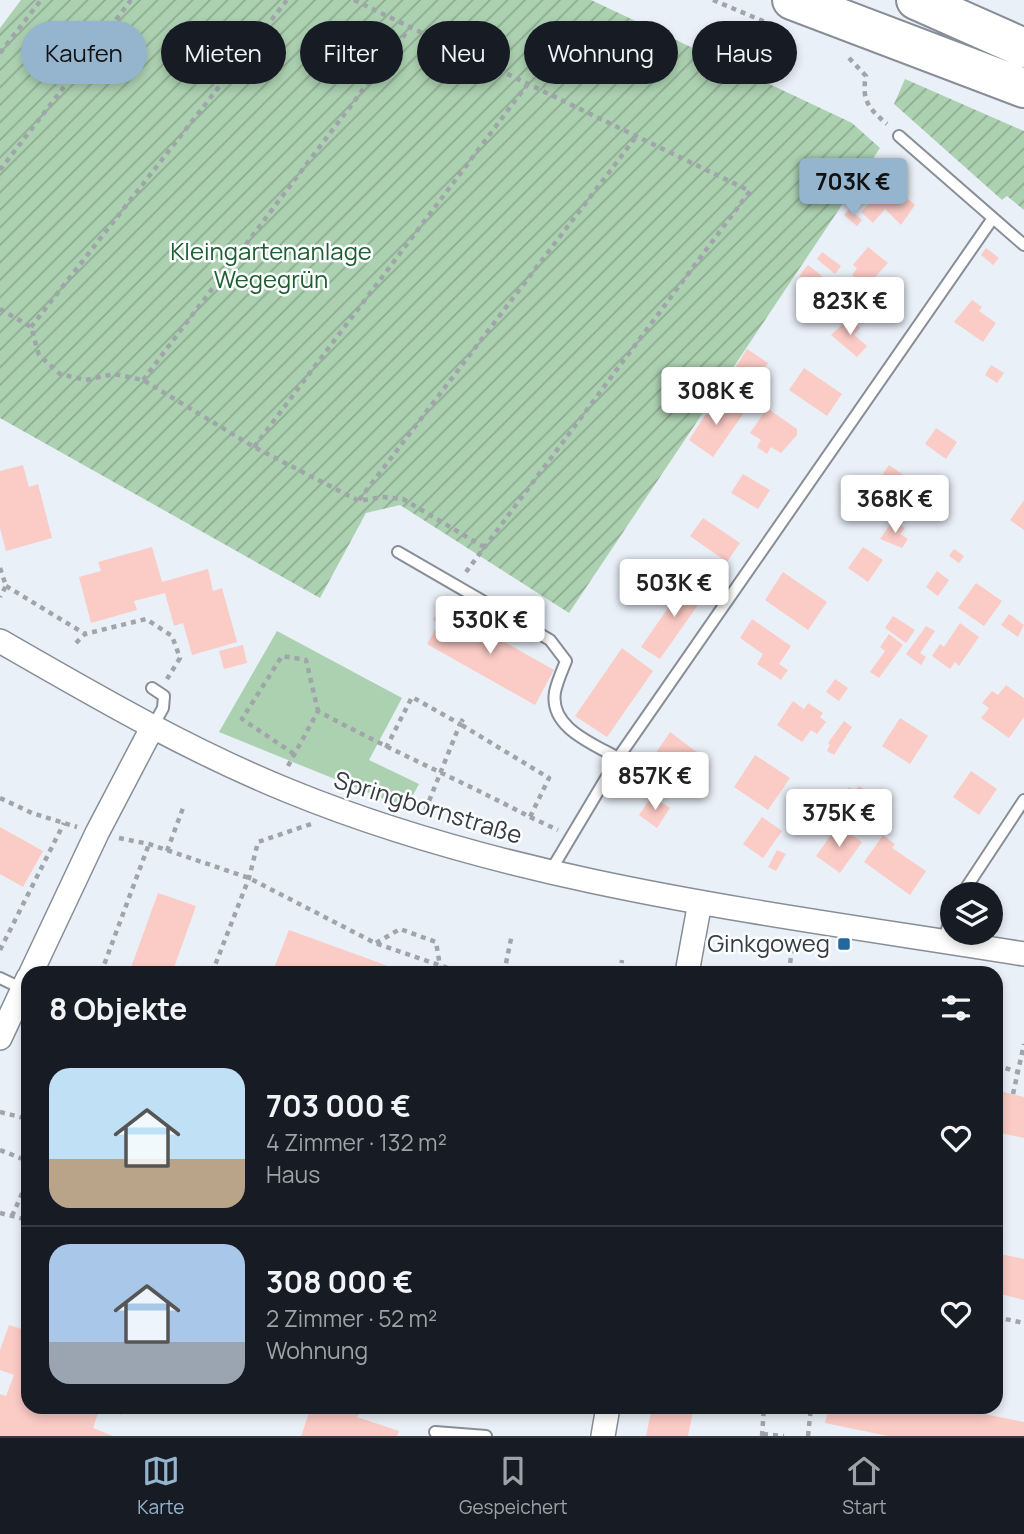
<!DOCTYPE html>
<html lang="de">
<head>
<meta charset="utf-8">
<style>
  body { margin:0; font-family:Manrope,sans-serif; background:#20242c; color:#f1f3f6; height:100vh; display:flex; flex-direction:column; font-size:26px; white-space:nowrap }
  * { box-sizing:border-box; margin:0 }
  p { font-size:23px; color:#9ea1a6 }
  .icon { flex:none; width:38px; height:38px; fill:none; stroke:currentColor; stroke-width:2; stroke-linecap:round; stroke-linejoin:round }
  .map { position:relative; flex:1; overflow:hidden }
  .panel { position:absolute; left:21px; top:966px; width:982px; height:448px; display:flex; flex-direction:column; background:#171b24; border-radius:21px; box-shadow:0 4px 10px #0003 }
  .panel>* { flex:none }
  .banner { position:absolute; left:21px; top:21px; width:984px; height:63px; display:flex; gap:14px }
  .fabs { position:absolute; left:940px; top:882px; display:grid; gap:14px }
  .fabs a { display:grid; place-items:center; width:63px; height:63px; border-radius:50%; background:#171b24; box-shadow:0 4px 10px #0003; font-size:35px }
  .price { position:absolute; translate:-50% -60px; padding:0 16px; border-radius:7px; background:#fff; color:#222; font-size:23px; line-height:46px; filter:drop-shadow(0 2px 4px #0008) }
  .price::after { content:''; position:absolute; left:50%; top:42px; width:21px; height:16px; margin-left:-10px; background:inherit; clip-path:polygon(0 0,100% 0,50% 100%) }
  .price.current { background:#95b4ce; color:#111 }
  ul { padding:0; list-style:none }
  li { display:flex; align-items:center; gap:21px; height:175px; padding:0 28px }
  li+li { border-top:2px solid #363941 }
  li span { display:grid; place-items:center; flex:none; width:196px; height:140px; border-radius:21px; color:#555 }
  li>.icon { margin-inline-start:auto }
  span .icon { width:84px; height:84px; fill:#fffc; stroke-width:1 }
  li b { font-size:30px }
  h2 { display:flex; justify-content:space-between; align-items:center; height:84px; padding:0 28px; font-size:30px }
  .chip { padding:0 24px; border-radius:32px; background:#171b24; box-shadow:0 4px 10px #0003; font-size:24px; line-height:63px }
  .chip.current { background:#95b4ce; color:#111 }
  .dock { display:flex; justify-content:space-around; align-items:center; height:98px; border-top:2px solid #363941; background:#171b24; font-size:19px; color:#9ea1a6 }
  .dock a { display:grid; justify-items:center; gap:4px }
  .dock .current { color:#95b4ce }
  .map>svg:first-child { display:block }
</style>
</head>
<body>
<div class="map">
<svg width="1024" height="1436" viewBox="0 0 1024 1436">
  <defs>
    <pattern id="garden-furrows" width="10" height="10" patternUnits="userSpaceOnUse" patternTransform="scale(1.75)"><rect width="10" height="10" fill="#acd1b1"/><path d="M-1 1l2-2M0 10L10 0M9 11l2-2" fill="none" stroke="#8dab91"/></pattern>
  </defs>
  <rect width="100%" height="100%" fill="#eaf0f8"/>
  <path fill="#acd1b1" d="M277 631 402 698 369 760 419 784 406 808 219 732Z"/>
  <path fill="url(#garden-furrows)" d="M21 0H591L852 123 880 148 569 613 400 505 366 513 320 598 0 418V28Z
    M905 79 1024 131V210L1007 196 1002 200 894 104Z"/>
  <path fill="#fbcbc5" d="M888 182 915 205 901 225 885 209 873 223 861 212Z
    M849 209 862 220 857 226 844 215Z
    M868 247 888 263 866 287 852 275 857 268 853 265Z
    M986 248 999 258 993 265 981 255Z
    M822 252 841 266 835 274 817 259Z
    M808 265 822 276 814 287 799 276Z
    M972 300 982 307 979 311 996 323 983 342 954 322Z
    M849 318 860 328 854 335 867 346 857 357 831 335Z
    M747 349 768 363 756 381 735 368Z
    M991 365 1004 373 997 383 985 375Z
    M804 368 842 394 827 416 789 390Z
    M717 397 743 414 713 457 689 440Z
    M767 408 797 429V435L781 453 771 447 767 454 757 447 761 440 750 433Z
    M936 428 957 442 946 459 925 444Z
    M23 465 29 487 38 484 52 538 6 551 0 528V471Z
    M889 465 919 486 910 500 880 478Z
    M743 474 770 490 758 509 731 493Z
    M1024 500V530L1010 520Z
    M703 518 740 543 727 562 690 536Z
    M893 520 905 528 900 534 908 539 902 548 880 539Z
    M152 547 162 582 208 569 213 591 222 588 237 642 192 655 183 623 174 626 165 593 134 601 137 610 91 623 79 577 101 571 98 562Z
    M863 547 883 560 868 582 848 568Z
    M954 549 964 556 959 563 949 556Z
    M937 571 949 580 938 596 926 587Z
    M783 572 827 602 808 630 765 600Z
    M688 579 707 592 660 659 641 647Z
    M976 583 1002 601 984 626 958 608Z
    M441 606 554 670 535 705 427 644 439 623 433 620Z
    M1009 614 1024 625 1018 637 1001 625Z
    M893 616 915 630 906 643 885 628Z
    M752 619 791 646 779 664 788 670 781 680 757 664 763 654 740 638Z
    M960 623 979 637 959 666 955 662 950 669 932 656 940 644 944 647Z
    M926 626 935 631 920 653 926 657 921 665 906 654Z
    M889 634 903 645 879 678 870 672 885 651 880 647Z
    M243 645 247 663 224 669 219 651Z
    M622 648 653 671 607 737 575 716Z
    M835 679 848 688 839 701 826 692Z
    M1006 685 1024 698V717L1009 738 981 718 989 708 982 703 992 691 998 695Z
    M793 701 804 709 808 703 823 713 820 717 826 722 817 734 811 730 802 742 777 725Z
    M900 718 928 736 910 764 882 746Z
    M844 721 852 727 834 755 827 751 830 745 828 743Z
    M670 732 706 759 686 787 650 762Z
    M755 755 790 778 768 810 734 787Z
    M971 771 997 789 979 815 953 797Z
    M859 786 882 801 868 821 846 807 851 798 844 794 849 787 855 791Z
    M652 796 670 808 657 828 639 815Z
    M810 799 821 805 809 826 798 819Z
    M762 817 782 831 763 858 743 844Z
    M838 825 862 842 840 873 816 856Z
    M0 827 43 851 23 887 0 874Z
    M883 835 895 844 892 848 926 871 910 895 864 862Z
    M777 850 786 854 776 871 768 867Z
    M158 893 196 906 172 973H129Z
    M289 930 369 959 406 973H288L274 968Z
    M996 1090 1024 1097V1138L996 1132Z
    M996 1253 1024 1259V1300L996 1293Z
    M9 1325 28 1331V1407H100L93 1428 113 1436H0V1394L6 1396 14 1375 0 1370V1350Z
    M101 1407H124L121 1415Z
    M311 1407H341L359 1413 357 1417 399 1431 397 1436H301Z
    M652 1407H694L688 1436H646Z
    M829 1407H949L1024 1422V1436H888L825 1423Z"/>
  <g fill="none" stroke-linecap="round" stroke-linejoin="round">
    <g stroke="#888e95" stroke-width="14">
      <path id="service" d="M899 136 1024 245
        M398 552 550 640 566 661C562 671 557 682 555 692 549 728 594 744 618 758
        M152 688 164 696 163 708 152 728
        M550 872 618 758 993 218
        M962 894 1024 800
        M944 941 952 911
        M0 978 23 989
        M435 1432 486 1436"/>
    </g>
    <g stroke="#888e95" stroke-width="26">
      <path id="minor" d="M0 641C94 695 188 750 289 791 522 886 777 914 1024 954
        M31 973 97 833 152 728
        M687 973 700 902
        M0 1038 28 978
        M603 1436 608 1407"/>
    </g>
    <g stroke="#888e95" stroke-width="42">
      <path id="motorway" d="M792 0 1024 88
        M916 0 1024 48"/>
    </g>
    <path stroke="#a0a5aa" stroke-width="4.5" stroke-dasharray="5 5" stroke-linecap="butt" d="M354 0 750 191 466 572
      M713 0 770 24
      M0 53 41 0
      M849 58 866 76C861 100 869 109 887 124
      M0 170 131 0
      M0 309 31 327 39 355 60 374 86 380 114 374 143 380 254 447 359 501 382 497 403 499 484 547
      M31 327 287 0
      M143 380 409 29
      M254 447 527 85
      M359 500 636 137
      M0 568 6 586 0 597
      M6 586 85 634
      M76 643 85 634 146 619 172 636 180 658 167 679
      M386 748 412 697 460 724 423 816
      M294 754 242 719 282 656 306 660 318 711
      M288 766 318 711C387 749 460 780 530 817L549 778 460 724 463 719
      M0 798 32 813 77 827
      M530 817 558 830
      M119 838 149 844 249 878 375 943 462 973
      M167 851 183 808
      M376 943 400 929 436 942 440 966
      M0 950 64 823
      M101 973 149 844
      M212 973 249 878 258 842 311 824
      M504 973 512 934
      M620 973 622 960
      M789 973 793 939
      M996 1065 1024 1074
      M1013 1094 1024 1044
      M0 1112 28 1119
      M0 1150 28 1161
      M0 1213 28 1220
      M12 1216 28 1180
      M996 1317 1024 1323
      M763 1434 784 1436
      M762 1436 764 1407
      M808 1436 811 1407"/>
    <use href="#service" stroke="#fff" stroke-width="10"/>
    <use href="#minor" stroke="#fff" stroke-width="23"/>
    <use href="#motorway" stroke="#fff" stroke-width="38"/>
  </g>
  <rect fill="#24679c" stroke="#fcfdff" stroke-width="2.5" x="837" y="937" width="14" height="14" rx="3.5"/>
  <g text-anchor="middle" stroke-width="5" stroke-linejoin="round" paint-order="stroke">
    <g font-size="24" fill="#1f5e30" stroke="#fcfdff">
      <text x="271" y="260">Kleingartenanlage<tspan x="271" dy="28">Wegegrün</tspan></text>
    </g>
    <g font-size="24" fill="#393c3f" stroke="#fcfdff">
      <text transform="translate(428 808) rotate(17)" y="8">Springbornstraße</text>
    </g>
    <g font-size="24" fill="#393c3f" stroke="#fcfdff" text-anchor="end">
      <text x="830" y="952">Ginkgoweg</text>
    </g>
  </g>
</svg>
<div class="fabs">
<a><svg class="icon" aria-label="layers" viewBox="0 0 24 24"><path d="M12 4l9 5-9 5-9-5zM3 14l9 5 9-5"/></svg></a>
</div>
<b class="price current" style="left:853px;top:218px">703K €</b>
<b class="price" style="left:850px;top:337px">823K €</b>
<b class="price" style="left:716px;top:427px">308K €</b>
<b class="price" style="left:895px;top:535px">368K €</b>
<b class="price" style="left:674px;top:619px">503K €</b>
<b class="price" style="left:490px;top:656px">530K €</b>
<b class="price" style="left:655px;top:812px">857K €</b>
<b class="price" style="left:839px;top:849px">375K €</b>
<div class="banner">
<a class="chip current">Kaufen</a>
<a class="chip">Mieten</a>
<a class="chip">Filter</a>
<a class="chip">Neu</a>
<a class="chip">Wohnung</a>
<a class="chip">Haus</a>
</div>
<section class="panel">
<h2>8 Objekte<svg class="icon" aria-label="filters" viewBox="0 0 24 24"><path d="M4 7h16M4 17h16"/><circle cx="9" cy="7" r="2"/><circle cx="15" cy="17" r="2"/></svg></h2>
<ul>
<li><span style="background:linear-gradient(#bfe0f5 65%,#b9a48a 0)"><svg class="icon" aria-label="home" viewBox="0 0 24 24"><path d="M3 11l9-7 9 7M6 9v11h12V9"/></svg></span><div><b>703 000 €</b><p>4 Zimmer · 132 m²</p><p>Haus</p></div><svg class="icon" aria-label="heart" viewBox="0 0 24 24"><path d="M12 20l-8-8c-3-5 5-10 8-4 3-6 11-1 8 4z"/></svg></li>
<li><span style="background:linear-gradient(#a9c7e8 70%,#9aa5b1 0)"><svg class="icon" aria-label="home" viewBox="0 0 24 24"><path d="M3 11l9-7 9 7M6 9v11h12V9"/></svg></span><div><b>308 000 €</b><p>2 Zimmer · 52 m²</p><p>Wohnung</p></div><svg class="icon" aria-label="heart" viewBox="0 0 24 24"><path d="M12 20l-8-8c-3-5 5-10 8-4 3-6 11-1 8 4z"/></svg></li>
</ul>
</section>
</div>
<nav class="dock">
<a class="current"><svg class="icon" aria-label="map" viewBox="0 0 24 24"><path d="M3 6l6-2 6 2 6-2v14l-6 2-6-2-6 2zM9 4v14M15 6v14"/></svg>Karte</a>
<a><svg class="icon" aria-label="saved" viewBox="0 0 24 24"><path d="M7 4h10v16l-5-4-5 4z"/></svg>Gespeichert</a>
<a><svg class="icon" aria-label="home" viewBox="0 0 24 24"><path d="M3 11l9-7 9 7M6 9v11h12V9"/></svg>Start</a>
</nav>
</body>
</html>
